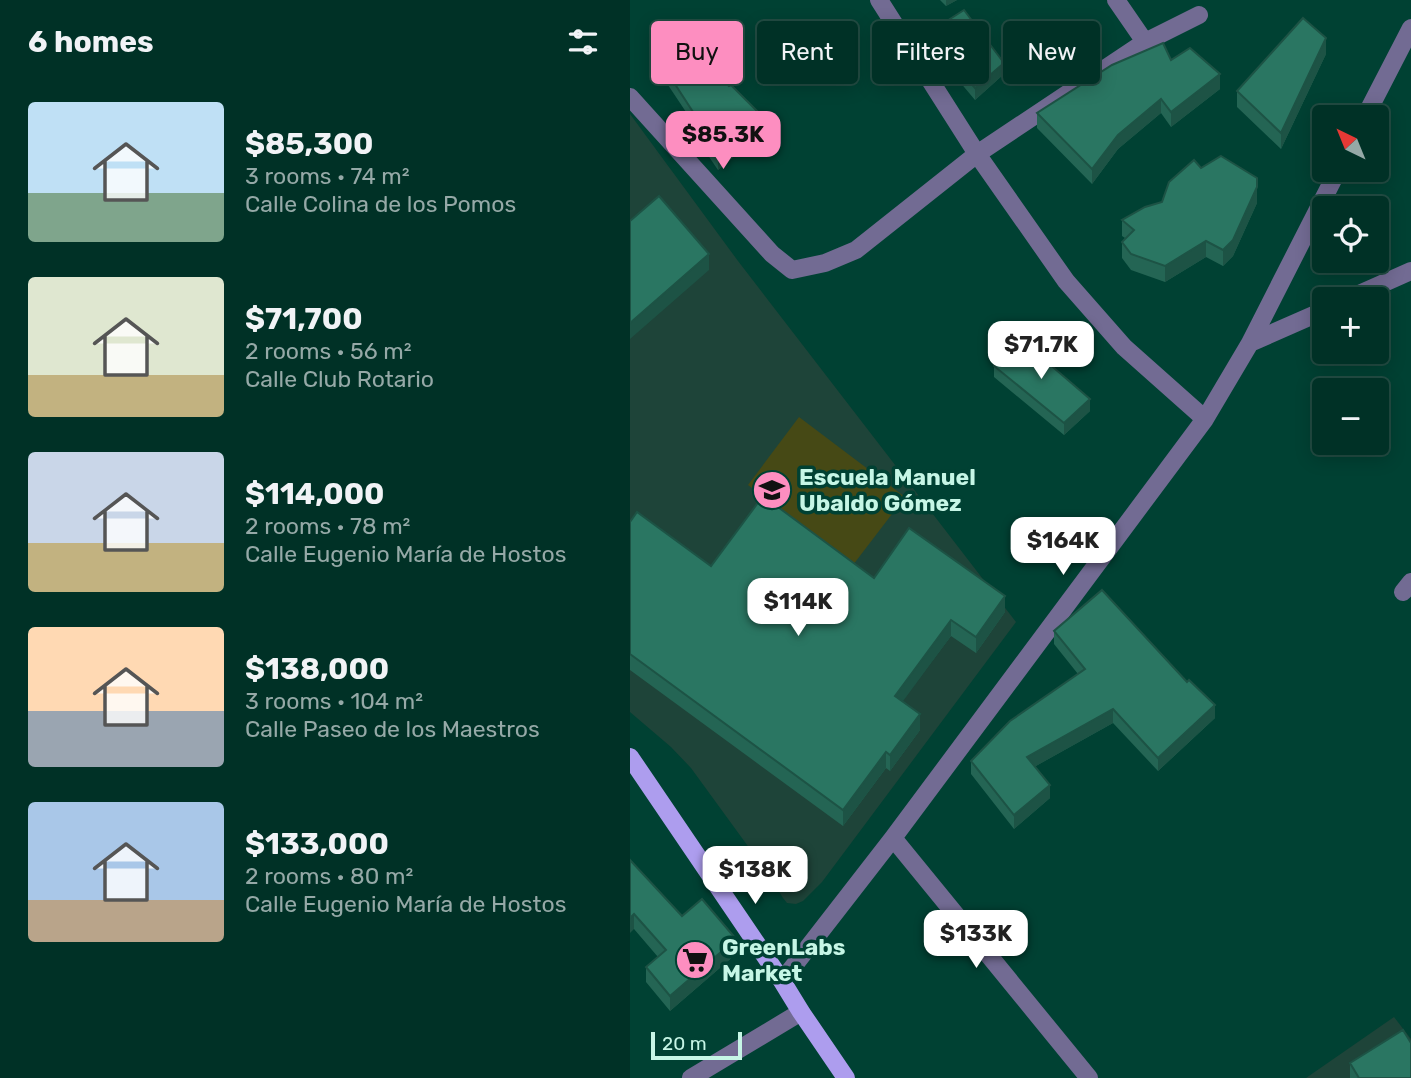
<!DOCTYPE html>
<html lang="en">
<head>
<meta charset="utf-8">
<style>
  body { margin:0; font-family:Rubik,sans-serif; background:#0a392e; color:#f1f3f6; height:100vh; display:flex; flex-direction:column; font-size:26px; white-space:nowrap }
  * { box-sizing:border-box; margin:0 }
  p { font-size:23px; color:#95a9a7 }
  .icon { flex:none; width:38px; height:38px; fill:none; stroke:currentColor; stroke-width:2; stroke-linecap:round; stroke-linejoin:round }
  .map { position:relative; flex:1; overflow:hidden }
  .panel { display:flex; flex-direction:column; background:#003126; width:630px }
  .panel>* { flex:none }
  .guide { position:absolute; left:21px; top:21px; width:654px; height:63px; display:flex; gap:14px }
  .needle { width:46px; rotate:317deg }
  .fabs { position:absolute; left:682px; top:105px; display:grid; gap:14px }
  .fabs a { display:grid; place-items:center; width:77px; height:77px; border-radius:7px; background:#003126; box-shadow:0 4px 18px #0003,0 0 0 2px #224c43; font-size:35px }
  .scale { position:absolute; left:21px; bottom:18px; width:91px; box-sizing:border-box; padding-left:7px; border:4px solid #c6f6e6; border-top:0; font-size:19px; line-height:24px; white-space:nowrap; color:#c6f6e6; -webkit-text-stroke:5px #004133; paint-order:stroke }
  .price { position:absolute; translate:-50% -60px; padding:0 16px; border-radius:14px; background:#fff; color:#222; font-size:23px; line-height:46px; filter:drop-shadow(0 2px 4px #0008) }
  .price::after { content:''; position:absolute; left:50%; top:42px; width:21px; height:16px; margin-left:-10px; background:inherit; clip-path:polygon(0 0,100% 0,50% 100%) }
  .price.on { background:#fd8ec0; color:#111 }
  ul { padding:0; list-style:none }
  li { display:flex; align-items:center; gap:21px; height:175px; padding:0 28px }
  li span { display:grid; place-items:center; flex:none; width:196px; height:140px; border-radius:7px; color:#555 }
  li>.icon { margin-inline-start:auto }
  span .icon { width:84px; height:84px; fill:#fffc; stroke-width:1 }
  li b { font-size:30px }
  h2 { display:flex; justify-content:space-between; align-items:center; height:84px; padding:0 28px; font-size:30px }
  .chip { padding:0 24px; border-radius:7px; background:#003126; box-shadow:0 4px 18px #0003,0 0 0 2px #224c43; font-size:24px; line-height:63px }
  .chip.on { background:#fd8ec0; color:#111 }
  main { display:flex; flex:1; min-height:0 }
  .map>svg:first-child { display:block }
</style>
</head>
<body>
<main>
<section class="panel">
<h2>6 homes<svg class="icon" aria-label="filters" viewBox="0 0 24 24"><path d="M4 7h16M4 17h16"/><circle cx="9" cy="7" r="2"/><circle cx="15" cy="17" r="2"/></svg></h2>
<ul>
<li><span style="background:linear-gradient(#bfe0f5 65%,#7fa58c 0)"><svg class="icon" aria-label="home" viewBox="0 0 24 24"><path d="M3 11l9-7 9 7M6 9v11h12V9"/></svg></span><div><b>$85,300</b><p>3 rooms · 74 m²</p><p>Calle Colina de los Pomos</p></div></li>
<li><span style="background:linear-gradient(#dfe7d0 70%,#c2b280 0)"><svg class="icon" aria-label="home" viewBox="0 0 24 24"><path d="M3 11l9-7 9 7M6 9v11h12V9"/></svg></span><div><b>$71,700</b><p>2 rooms · 56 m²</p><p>Calle Club Rotario</p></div></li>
<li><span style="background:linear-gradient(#c9d6e8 65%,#c2b280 0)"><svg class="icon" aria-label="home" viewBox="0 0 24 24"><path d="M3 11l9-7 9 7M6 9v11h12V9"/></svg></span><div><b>$114,000</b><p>2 rooms · 78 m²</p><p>Calle Eugenio María de Hostos</p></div></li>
<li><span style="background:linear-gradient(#ffd9b3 60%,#9aa5b1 0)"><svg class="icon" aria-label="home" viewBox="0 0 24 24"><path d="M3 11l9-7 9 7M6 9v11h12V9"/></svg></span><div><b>$138,000</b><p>3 rooms · 104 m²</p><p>Calle Paseo de los Maestros</p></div></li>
<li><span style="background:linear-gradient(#a9c7e8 70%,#b9a48a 0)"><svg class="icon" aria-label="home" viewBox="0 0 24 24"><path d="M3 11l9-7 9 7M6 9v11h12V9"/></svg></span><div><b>$133,000</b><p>2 rooms · 80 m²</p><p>Calle Eugenio María de Hostos</p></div></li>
</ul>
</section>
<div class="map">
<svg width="781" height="1078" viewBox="0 0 781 1078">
  <rect width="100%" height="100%" fill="#004133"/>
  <path fill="#1e4439" d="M0 114 108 261 386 622 192 882 173 901 166 904 157 903 153 898 139 875 61 768 41 747 0 712Z
    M764 1017 781 1039V1078H676Z"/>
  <path fill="#464915" d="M169 417 275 497 223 565 118 485Z"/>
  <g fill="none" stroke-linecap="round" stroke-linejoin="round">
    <path stroke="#726b93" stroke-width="18" d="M249 0 347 154 436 281 494 347 575 419
      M486 0 515 42
      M0 97 142 254 162 270 195 263 226 250 347 154 515 42 569 15
      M735 117 781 28
      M718 299 781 271
      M620 343 695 310
      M773 592 781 582
      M263 838 459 1078
      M152 981 263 838 575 419 620 343 708 170
      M61 1078 171 1012"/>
    <path stroke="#ad9dee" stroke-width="18" d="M0 757 152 981 171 1012 216 1078"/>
  </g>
  <path fill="#246554" d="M310 0H327L316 6Z
    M298 33 374 74 345 100 308 56V53L298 44Z
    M696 54 651 149 607 107V91Z
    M541 60 590 89 541 127 531 113 488 149 462 184 407 128V113Z
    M30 61 135 130 88 170 58 126V115L30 73Z
    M571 168 627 203 603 256 593 266 576 257 535 282 501 270 492 258V242L495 238 492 236V220L532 202Z
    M364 366 460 411 434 435 364 377Z
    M0 522 81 566 244 578 375 612 346 653 321 636 272 701 290 730 260 771 256 768 213 826 0 670Z
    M424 631 585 718 528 771 483 723 404 767 420 798 384 829 341 774V761L448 674 424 644Z
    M0 860 52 916 106 954 40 1011 16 982V967L28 957 4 929Z
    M720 1063 781 1078H720Z"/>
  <path fill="#1d5345" d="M316 0H327L316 6Z
    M696 38V54L651 149V133Z
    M374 63V74L345 100V88Z
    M590 74V89L541 127V112Z
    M531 99V113L488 149 462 184V169L488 135Z
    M135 119V130L88 170V158Z
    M627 187V203L603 256 593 266V250Z
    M576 241V257L535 282V266Z
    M79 254V270L0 339V323Z
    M460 399V411L434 435V423Z
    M375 596V612L346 653V637Z
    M321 620V636L265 712V696Z
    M585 705V718L528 771V758Z
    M483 709V723L397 771V757Z
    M290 714V730L260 771V755Z
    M256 752V768L213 826V810Z
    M420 785V798L384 829V815Z
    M4 914V929L0 933V918Z
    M106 939V954L40 1011V996Z"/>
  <path fill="#2a7662" stroke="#1d5345" stroke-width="2" d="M334 10 374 63 345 88 308 45 310 43 298 33Z
    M673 18 696 38 651 133 607 91Z
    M533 43 541 60 560 48 590 74 541 112 531 99 488 135 462 169 407 113 482 65Z
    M52 44 99 86 101 85 135 119 88 158 58 115 63 112 30 61Z
    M591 156 627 178V187L603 240 593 250 576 241 535 266 501 254 492 242 504 230 492 220 515 207 532 202 539 182 564 160 571 168Z
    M29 196 79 254 0 323V221Z
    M389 338 460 399 434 423 364 366Z
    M133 496 244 578 279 528 375 596 346 637 321 620 265 696 290 714 260 755 256 752 213 810 0 654V522L7 512 81 566Z
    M472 590 557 682 559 680 585 705 528 758 483 709 397 757 420 785 384 815 341 761 380 721 455 669 424 631Z
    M0 860 52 916 72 899 106 939 40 996 16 967 36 950 4 914 0 918Z
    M773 1030 781 1043V1078H729L720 1063Z"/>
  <defs>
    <g id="school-disc" transform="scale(2.0125)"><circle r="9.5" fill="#fd8ec0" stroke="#004133"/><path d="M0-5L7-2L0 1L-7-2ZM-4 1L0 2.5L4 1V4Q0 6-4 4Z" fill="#111"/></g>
    <g id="supermarket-disc" transform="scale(2.0125)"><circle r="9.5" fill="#fd8ec0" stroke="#004133"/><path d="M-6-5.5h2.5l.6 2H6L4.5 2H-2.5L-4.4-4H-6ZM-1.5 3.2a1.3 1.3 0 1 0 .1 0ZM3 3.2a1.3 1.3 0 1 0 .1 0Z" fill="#111"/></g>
  </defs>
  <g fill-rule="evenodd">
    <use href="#school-disc" x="142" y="490"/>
    <use href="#supermarket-disc" x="65" y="960"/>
  </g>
  <g text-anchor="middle" stroke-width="7" stroke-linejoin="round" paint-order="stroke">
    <g font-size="23" font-weight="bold" fill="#c6f6e6" stroke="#004133" text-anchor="start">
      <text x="169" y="485">Escuela Manuel<tspan x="169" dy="26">Ubaldo Gómez</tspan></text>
      <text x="92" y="955">GreenLabs<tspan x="92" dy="26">Market</tspan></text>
    </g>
  </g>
</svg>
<div class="fabs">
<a><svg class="needle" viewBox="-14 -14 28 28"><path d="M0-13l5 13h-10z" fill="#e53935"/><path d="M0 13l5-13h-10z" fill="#95a9a7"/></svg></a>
<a><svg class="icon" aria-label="locate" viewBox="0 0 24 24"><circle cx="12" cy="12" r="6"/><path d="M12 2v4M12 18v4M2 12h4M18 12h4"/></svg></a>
<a>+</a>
<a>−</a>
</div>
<div class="scale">20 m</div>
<b class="price on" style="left:93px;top:171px">$85.3K</b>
<b class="price" style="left:411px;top:381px">$71.7K</b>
<b class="price" style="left:433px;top:577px">$164K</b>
<b class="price" style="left:168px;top:638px">$114K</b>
<b class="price" style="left:125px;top:906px">$138K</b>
<b class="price" style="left:346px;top:970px">$133K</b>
<div class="guide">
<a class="chip on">Buy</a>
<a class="chip">Rent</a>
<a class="chip">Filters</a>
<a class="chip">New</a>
</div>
</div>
</main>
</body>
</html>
